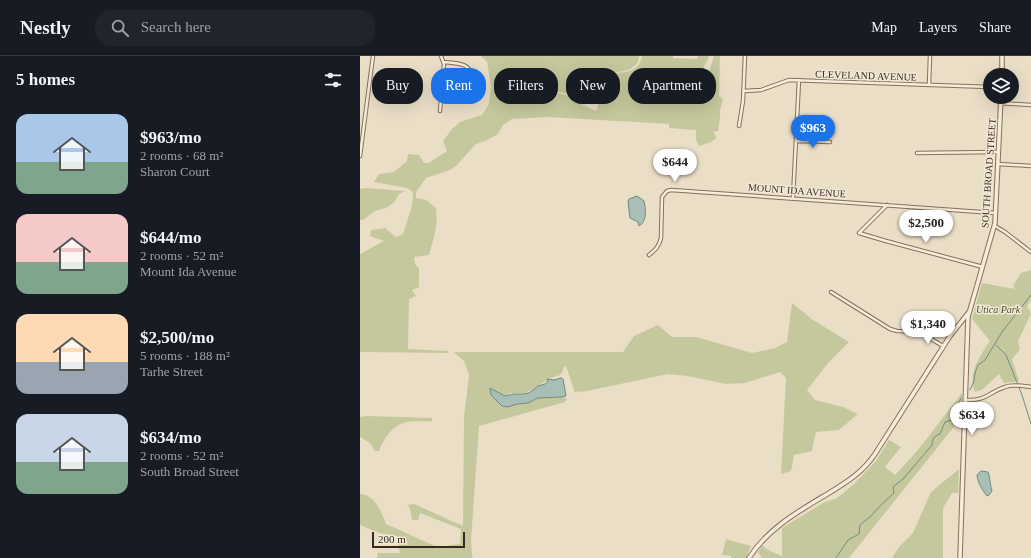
<!DOCTYPE html>
<html lang="en">
<head>
<meta charset="utf-8">
<style>
  body { margin:0; font-family:Georgia,serif; background:#20242c; color:#f1f3f6; height:100vh; display:flex; flex-direction:column; font-size:15px; white-space:nowrap }
  * { box-sizing:border-box; margin:0 }
  p { font-size:13px; color:#9ea1a6 }
  .icon { flex:none; width:22px; height:22px; fill:none; stroke:currentColor; stroke-width:2; stroke-linecap:round; stroke-linejoin:round }
  .map { position:relative; flex:1; overflow:hidden }
  .panel { display:flex; flex-direction:column; background:#171b24; width:360px }
  .panel>* { flex:none }
  .banner { position:absolute; left:12px; top:12px; width:380px; height:36px; display:flex; gap:8px }
  .tools { position:absolute; left:623px; top:12px; display:grid; gap:8px }
  .tools a { display:grid; place-items:center; width:36px; height:36px; border-radius:50%; background:#171b24; box-shadow:0 4px 16px #0002; font-size:20px }
  .scale { position:absolute; left:12px; bottom:10px; width:93px; box-sizing:border-box; padding-left:4px; border:2px solid #362920; border-top:0; font-size:11px; line-height:14px; white-space:nowrap; color:#362920; -webkit-text-stroke:3px #f2e8d6; paint-order:stroke }
  .price { position:absolute; translate:-50% -34px; padding:0 9px; border-radius:14px; background:#fff; color:#222; font-size:13px; line-height:26px; filter:drop-shadow(0 1px 2px #0008) }
  .price::after { content:''; position:absolute; left:50%; top:24px; width:12px; height:9px; margin-left:-6px; background:inherit; clip-path:polygon(0 0,100% 0,50% 100%) }
  .price.on { background:#1a73e8; color:#fff }
  ul { padding:0; list-style:none }
  li { display:flex; align-items:center; gap:12px; height:100px; padding:0 16px }
  li span { display:grid; place-items:center; flex:none; width:112px; height:80px; border-radius:12px; color:#555 }
  li>.icon { margin-inline-start:auto }
  span .icon { width:48px; height:48px; fill:#fffc; stroke-width:1 }
  li b { font-size:17px }
  h2 { display:flex; justify-content:space-between; align-items:center; height:48px; padding:0 16px; font-size:17px }
  .pill { padding:0 14px; border-radius:16px; background:#171b24; box-shadow:0 4px 16px #0002; font-size:14px; line-height:36px }
  .pill.on { background:#1a73e8; color:#fff }
  header { display:flex; align-items:center; gap:24px; box-sizing:border-box; height:56px; padding:0 20px; background:#171b24; border-bottom:1px solid #363941 }
  header strong { font-size:19px }
  nav { display:flex; gap:22px; margin-inline-start:auto; font-size:14px }
  .search { width:280px; height:36px; background:#20242c; display:flex; align-items:center; gap:10px; box-sizing:border-box; padding:0 14px; border-radius:16px; color:#9ea1a6; font-size:15px }
  main { display:flex; flex:1; min-height:0 }
  .map>svg:first-child { display:block }
</style>
</head>
<body>
<header>
<strong>Nestly</strong>
<div class="search"><svg class="icon" aria-label="search" viewBox="0 0 24 24"><circle cx="10" cy="10" r="6"/><path d="M15 15l6 6"/></svg>Search here</div>
<nav><a>Map</a><a>Layers</a><a>Share</a></nav>
</header>
<main>
<section class="panel">
<h2>5 homes<svg class="icon" aria-label="filters" viewBox="0 0 24 24"><path d="M4 7h16M4 17h16"/><circle cx="9" cy="7" r="2"/><circle cx="15" cy="17" r="2"/></svg></h2>
<ul>
<li><span style="background:linear-gradient(#a9c7e8 60%,#7fa58c 0)"><svg class="icon" aria-label="home" viewBox="0 0 24 24"><path d="M3 11l9-7 9 7M6 9v11h12V9"/></svg></span><div><b>$963/mo</b><p>2 rooms · 68 m²</p><p>Sharon Court</p></div></li>
<li><span style="background:linear-gradient(#f6c9c9 60%,#7fa58c 0)"><svg class="icon" aria-label="home" viewBox="0 0 24 24"><path d="M3 11l9-7 9 7M6 9v11h12V9"/></svg></span><div><b>$644/mo</b><p>2 rooms · 52 m²</p><p>Mount Ida Avenue</p></div></li>
<li><span style="background:linear-gradient(#ffd9b3 60%,#9aa5b1 0)"><svg class="icon" aria-label="home" viewBox="0 0 24 24"><path d="M3 11l9-7 9 7M6 9v11h12V9"/></svg></span><div><b>$2,500/mo</b><p>5 rooms · 188 m²</p><p>Tarhe Street</p></div></li>
<li><span style="background:linear-gradient(#c9d6e8 60%,#7fa58c 0)"><svg class="icon" aria-label="home" viewBox="0 0 24 24"><path d="M3 11l9-7 9 7M6 9v11h12V9"/></svg></span><div><b>$634/mo</b><p>2 rooms · 52 m²</p><p>South Broad Street</p></div></li>
</ul>
</section>
<div class="map">
<svg width="671" height="502" viewBox="0 0 671 502">
  <rect width="100%" height="100%" fill="#eadec7"/>
  <path fill="#c5c89c" d="M121 0H279C279 18 249 17 236 17V14L234 15V17H233L232 14H230V17H219V27H217L216 31H214V33H216L217 35H222L223 39 213 35 211 38 199 36 196 32 197 25 195 24 193 32 197 37 211 40V43L236 55 247 23 246 20C261 13 278 21 282 0H313V2L337 3 338 0H348L349 2 344 10V19L341 31V44L346 42 349 30 347 22 354 0H360L359 40 363 43 360 54V62L358 75 353 76 357 82 351 86 339 90 336 84V74L309 72V68L187 61 152 63 143 69 138 78 125 85 116 88 96 110 90 114 66 122 56 136V142L66 144 76 152C78 173 74 180 69 199L54 201 55 208 59 212V231L52 234 56 240 49 243 48 293 88 295V297L0 296V198L24 185 10 180 11 174 25 172 36 181 43 178 52 150 53 136 47 132 14 126 19 118 34 116 47 105 48 98 59 99 64 107H69L87 95 83 85 92 73 100 66 122 59 129 48 131 30 127 6Z
    M229 22H237L232 38 229 41 225 40 226 35 232 37 230 35 231 29H229Z
    M5 132 45 135 39 138 35 145 28 151 15 155 3 164H0V133Z
    M671 214V244L667 250 671 258 658 285 660 294 652 303 659 325 644 327 639 318 622 334 615 336C607 319 620 299 630 285L612 263 622 227 655 233 653 230 661 217Z
    M432 247 453 264 489 286 468 307 447 334 455 344 483 351 498 358 479 374 456 376 452 395 434 399 431 415 421 418 426 322 420 316 385 327 366 328 327 320 308 318 222 336 218 335 215 337 206 310 203 312V315L200 319 191 322 166 337H150L145 340 141 339 137 335 148 351 157 348 168 347 178 342 202 341 207 343 205 346 119 370 111 484 112 501 113 502H17L18 497H40L36 480 20 477 0 469V438C15 439 21 455 26 468L77 491 100 488 101 473 60 457 58 464H52L50 452 47 449 54 448 103 470 104 361 109 319 104 305 94 296H263L274 280 298 269 312 281H336L392 297 415 292 427 286Z
    M602 337 601 359 597 367 489 502H402L398 496 402 489 408 494 422 500V472L463 447 477 442 493 429 516 405 529 384 541 391 525 411 535 419 558 394Z
    M6 360 72 362V365C63 366 51 364 43 367 31 371 23 384 19 395H15L10 387 0 381V361Z
    M599 413 598 437H592L583 452V502H532L539 491 553 477 571 436Z
    M366 483 391 490 386 502H371V500L362 499Z"/>
  <path fill="#a8beb6" stroke="#6f8c83" d="M277 140 284 145C286 153 287 166 279 170L278 166 270 162 268 146 269 143Z
    M201 322 203 323 206 340 202 341 178 342 168 347 157 348 148 351 142 350 131 339 130 332 145 340 154 338H164L169 337 178 330 185 328 188 325 187 323 194 324Z
    M621 415 628 416C630 421 630 429 632 435L629 439 627 440C622 434 618 427 617 419Z"/>
  <g fill="none" stroke-linecap="round" stroke-linejoin="round">
    <path stroke="#6f8c83" stroke-width="1" d="M636 289 646 299 662 339 671 368
      M610 334 614 325 615 317 618 309 625 304 642 276 671 239
      M476 502 488 484 499 478 500 469 511 460 521 449 534 437 533 431 544 422 572 389C572 383 574 380 580 378L585 366 592 364V354L597 352 601 342"/>
    <g stroke="#84705e" stroke-width="4.5">
      <path id="minor" d="M84 6C112 8 107 10 121 32
        M569 29 570 0
        M384 35 401 34 429 24 630 31
        M640 47 671 49
        M80 55 84 8 81 0
        M379 70 383 45 385 0
        M437 85 470 86
        M557 97 638 96
        M0 100 13 0
        M638 108 671 110
        M433 142 439 24
        M527 149 499 177 526 185 623 211
        M635 170 645 176 671 196
        M289 199C295 194 299 191 301 182L302 141 307 135 311 134 635 157
        M471 236 530 273 537 275 559 276 583 290
        M605 344C628 345 628 336 645 331 653 328 663 330 671 331"/>
    </g>
    <g stroke="#84705e" stroke-width="5.5">
      <path id="tertiary" d="M642 19V0
        M389 502C408 472 439 455 469 437 487 426 503 416 515 398L590 280 609 256
        M600 502 608 261 635 167 641 41"/>
    </g>
    <use href="#minor" stroke="#f6ecd9" stroke-width="2.5"/>
    <use href="#tertiary" stroke="#f6ecd9" stroke-width="3.5"/>
  </g>
  <g text-anchor="middle" stroke-width="3" stroke-linejoin="round" paint-order="stroke">
    <g font-size="10" fill="#362920" stroke="#f2e8d6">
      <text transform="translate(506 19) rotate(2)" y="4">CLEVELAND AVENUE</text>
      <text transform="translate(628 117) rotate(-86)" y="4">SOUTH BROAD STREET</text>
      <text transform="translate(437 134) rotate(4)" y="4">MOUNT IDA AVENUE</text>
    </g>
    <g font-size="10" font-style="italic" fill="#495029" stroke="#f2e8d6">
      <text x="638" y="257">Utica Park</text>
    </g>
  </g>
</svg>
<div class="tools">
<a><svg class="icon" aria-label="layers" viewBox="0 0 24 24"><path d="M12 4l9 5-9 5-9-5zM3 14l9 5 9-5"/></svg></a>
</div>
<div class="scale">200 m</div>
<b class="price on" style="left:453px;top:93px">$963</b>
<b class="price" style="left:315px;top:127px">$644</b>
<b class="price" style="left:566px;top:188px">$2,500</b>
<b class="price" style="left:568px;top:289px">$1,340</b>
<b class="price" style="left:612px;top:380px">$634</b>
<div class="banner">
<a class="pill">Buy</a>
<a class="pill on">Rent</a>
<a class="pill">Filters</a>
<a class="pill">New</a>
<a class="pill">Apartment</a>
</div>
</div>
</main>
</body>
</html>
